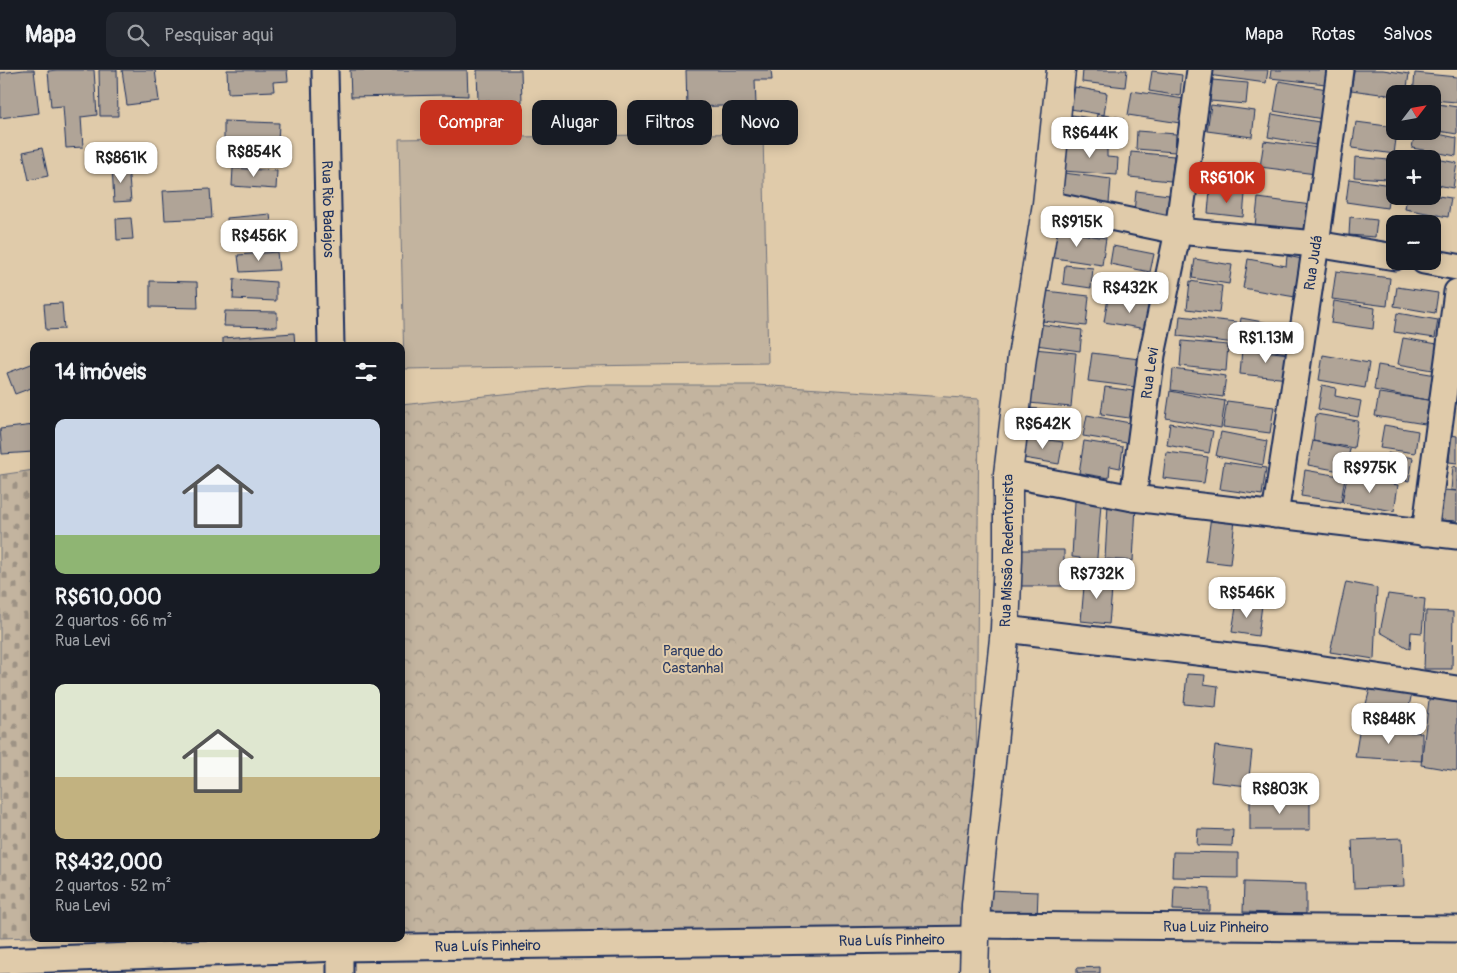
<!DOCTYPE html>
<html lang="pt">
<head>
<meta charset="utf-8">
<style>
  body { margin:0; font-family:Pangolin,sans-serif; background:#242831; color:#f1f3f6; height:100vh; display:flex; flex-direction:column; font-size:19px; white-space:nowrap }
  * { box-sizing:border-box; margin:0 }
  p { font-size:16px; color:#9ea1a6 }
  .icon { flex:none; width:28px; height:28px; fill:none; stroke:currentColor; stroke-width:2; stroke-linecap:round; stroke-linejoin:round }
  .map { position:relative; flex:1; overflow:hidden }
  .sheet { position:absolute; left:30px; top:272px; width:375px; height:600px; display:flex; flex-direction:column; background:#171b24; border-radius:10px; box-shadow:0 2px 12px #0003 }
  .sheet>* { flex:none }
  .guide { position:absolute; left:420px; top:30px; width:475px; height:45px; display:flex; gap:10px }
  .needle { width:32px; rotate:59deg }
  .buttons { position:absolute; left:1386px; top:15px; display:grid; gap:10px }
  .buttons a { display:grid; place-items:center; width:55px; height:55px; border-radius:10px; background:#171b24; box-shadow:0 2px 12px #0003; font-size:25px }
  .price { position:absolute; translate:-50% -42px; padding:0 11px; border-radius:10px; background:#fff; color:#222; font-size:16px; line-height:32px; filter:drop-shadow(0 1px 2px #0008) }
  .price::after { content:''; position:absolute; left:50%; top:30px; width:15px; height:11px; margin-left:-8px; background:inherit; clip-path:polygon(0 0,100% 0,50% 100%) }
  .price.active { background:#c8321e; color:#fff }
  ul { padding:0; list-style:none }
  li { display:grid; align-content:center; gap:10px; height:265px; padding:0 25px }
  li span { display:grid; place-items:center; height:155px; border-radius:10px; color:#555 }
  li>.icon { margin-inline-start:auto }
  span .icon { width:90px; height:90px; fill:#fffc; stroke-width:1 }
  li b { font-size:21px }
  h2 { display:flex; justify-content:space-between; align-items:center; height:60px; padding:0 25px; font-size:21px }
  .pill { padding:0 18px; border-radius:10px; background:#171b24; box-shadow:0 2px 12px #0003; font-size:18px; line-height:45px }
  .pill.active { background:#c8321e; color:#fff }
  header { display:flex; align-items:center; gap:30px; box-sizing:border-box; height:70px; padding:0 25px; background:#171b24; border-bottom:1px solid #363941 }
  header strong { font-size:24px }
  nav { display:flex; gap:28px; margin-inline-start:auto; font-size:18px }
  .search { width:350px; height:45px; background:#242831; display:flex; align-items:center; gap:12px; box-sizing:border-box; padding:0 18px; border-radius:10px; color:#9ea1a6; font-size:19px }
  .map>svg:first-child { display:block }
</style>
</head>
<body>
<header>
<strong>Mapa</strong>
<div class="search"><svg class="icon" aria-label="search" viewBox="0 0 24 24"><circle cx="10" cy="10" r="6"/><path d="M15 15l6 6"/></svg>Pesquisar aqui</div>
<nav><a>Mapa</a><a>Rotas</a><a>Salvos</a></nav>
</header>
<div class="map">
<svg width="1457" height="903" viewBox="0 0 1457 903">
  <defs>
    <pattern id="cemetery-stones" width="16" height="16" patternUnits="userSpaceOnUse" patternTransform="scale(1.25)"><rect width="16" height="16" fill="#c3b49f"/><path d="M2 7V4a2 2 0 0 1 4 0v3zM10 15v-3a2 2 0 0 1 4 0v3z" fill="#9e9385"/></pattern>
    <pattern id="park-crowns" width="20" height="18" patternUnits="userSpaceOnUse" patternTransform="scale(1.25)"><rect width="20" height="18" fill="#c3b49f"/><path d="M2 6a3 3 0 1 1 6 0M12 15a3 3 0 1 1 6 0" fill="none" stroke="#9e9385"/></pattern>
  </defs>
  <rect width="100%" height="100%" fill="#e0cbaa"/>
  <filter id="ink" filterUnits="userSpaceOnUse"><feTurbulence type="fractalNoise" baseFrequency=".02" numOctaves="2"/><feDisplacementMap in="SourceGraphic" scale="10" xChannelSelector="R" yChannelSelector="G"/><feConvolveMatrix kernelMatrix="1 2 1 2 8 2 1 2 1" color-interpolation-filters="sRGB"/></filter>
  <g filter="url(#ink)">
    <path fill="url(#cemetery-stones)" stroke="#6f727e" d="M34 400V867L0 868V405Z"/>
    <path fill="url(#park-crowns)" stroke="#6f727e" d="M588 315H756L979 329 975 860 401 869V335Z"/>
    <path fill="#c3b49f" stroke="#6f727e" d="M763 63 768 293 404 299 399 69Z"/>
    <path fill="#b0a497" stroke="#1b2f5e" d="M24 0H34L39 43 0 48V3Z
      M57 0H94L97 45 81 47 83 77 66 78 63 36 51 37 48 1Z
      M99 0H117L118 46H100Z
      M122 0H155L159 31 127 35Z
      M227 0H287L288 11 273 12 274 21 228 23Z
      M350 0H467L468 26 446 25 351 27Z
      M477 0H521L522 32 478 31Z
      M686 0H771L772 10H755L756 35 687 37Z
      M1083 0H1127L1125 17 1082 12Z
      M1208 0H1268L1266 13 1208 5Z
      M1271 0H1327L1326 14 1270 8Z
      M1354 0H1383L1409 4 1406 24H1395V26L1351 20Z
      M1152 1 1182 5 1180 26 1149 21Z
      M1415 3 1457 7V32L1432 30V24H1413Z
      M1212 10 1248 13 1246 34 1210 31Z
      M1279 11 1327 19 1323 49 1274 41Z
      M1075 17 1107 23 1104 45 1071 39Z
      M1132 21 1184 29 1180 53 1128 45Z
      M1432 33 1457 37V64L1432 60Z
      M1211 35 1255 41 1252 67 1207 61Z
      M1097 44 1123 48 1119 73 1069 65 1072 45 1096 49Z
      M1272 44 1319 52 1315 75 1268 67Z
      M224 51 279 53 278 73 224 72Z
      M1356 52 1395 57V61H1397L1394 84 1352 78Z
      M1137 61 1176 64 1175 82 1136 79Z
      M1415 61H1424L1457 68 1456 86 1412 78Z
      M1264 71 1319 78 1316 104 1260 97Z
      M1067 72 1107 76V87L1118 88 1117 105 1064 101Z
      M42 78 48 106 29 110 23 82Z
      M1131 82 1174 86 1171 111 1129 107Z
      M1416 85 1457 93 1453 118 1432 114V89H1415Z
      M1355 87 1389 90 1388 109 1354 107Z
      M128 96 131 131 114 132 112 97Z
      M233 98 277 101 276 119 232 116Z
      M1064 103 1111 109 1109 133 1061 128Z
      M1349 109 1391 115 1387 138 1346 132Z
      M210 119 212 148 165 150 163 121Z
      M1210 120 1245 124 1243 147 1208 143Z
      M1136 121 1169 125 1166 147 1134 143Z
      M1432 125 1451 128 1448 147 1405 139 1407 126H1432Z
      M1258 128 1311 135 1308 162 1255 156Z
      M270 144 273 172 229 176 227 148Z
      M1350 147 1377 150 1375 167 1349 165Z
      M131 148 133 169 117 170 116 149Z
      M1406 149 1440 151 1439 172 1432 171V154H1406Z
      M1052 160 1106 168 1102 195 1048 187Z
      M1113 176 1154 184 1150 202 1110 194Z
      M277 182 279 200 240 202 238 185Z
      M1287 186 1307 190 1301 228 1243 218 1248 189 1286 196Z
      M1195 189 1232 195 1229 214 1192 208Z
      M1065 195 1093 198 1091 218 1063 214Z
      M1336 201 1390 208 1387 236 1332 229Z
      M234 209 276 212V231L233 229Z
      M150 211 197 212 198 238 150 237Z
      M1190 211 1222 216 1219 243 1187 239Z
      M1397 217 1438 223 1435 243 1394 236Z
      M1046 221 1089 226 1086 256 1043 251Z
      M1108 228 1156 236 1152 260 1104 252Z
      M1334 231 1375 238 1373 259 1331 253Z
      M62 233 64 259 46 260 44 234Z
      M225 241 277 242V257L224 256Z
      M1397 243 1438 250 1435 268 1394 262Z
      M1180 246 1237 252 1235 273 1178 266Z
      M1241 248 1296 258 1291 284 1237 274Z
      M1039 254 1082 260 1080 281 1036 275Z
      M294 263 295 276H223V268Z
      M1403 268 1443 275 1439 301 1398 294Z
      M1182 271 1228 275 1226 301 1180 296Z
      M1034 279 1076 283 1071 337 1029 333Z
      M1242 279 1291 284 1289 309 1240 304Z
      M1092 283 1147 290 1144 318 1088 311Z
      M1323 285 1369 293 1365 318 1319 310Z
      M34 293V317L15 324 7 303Z
      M1378 295 1436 305 1432 331 1374 320Z
      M1173 299 1226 306 1223 327 1171 320Z
      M1322 315 1336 318 1335 326 1361 331 1358 347 1318 339Z
      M1105 317 1140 322 1136 349 1101 344Z
      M1170 321 1225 331 1221 358 1166 348Z
      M1379 323 1429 330 1425 354 1375 346Z
      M1227 331 1274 337 1270 363 1223 357Z
      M1027 338 1076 342 1074 368 1025 363Z
      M1316 344 1358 351 1354 378 1313 371Z
      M1087 345 1130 353 1127 373 1083 366Z
      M1170 353 1213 361 1209 383 1167 375Z
      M34 355V382L2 384 0 359Z
      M1384 355 1418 361 1415 383 1380 378Z
      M1221 362 1267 371 1263 395 1216 386Z
      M1451 365 1457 366V393L1449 392Z
      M1027 367 1063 372 1059 394 1024 388Z
      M1084 371 1123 377 1120 398 1110 396 1109 408 1079 403Z
      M1313 371 1350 379 1345 402 1308 395Z
      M1166 382 1208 387 1204 413 1163 408Z
      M1388 383 1413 388 1409 411 1384 406Z
      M1224 392 1266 398 1262 425 1220 419Z
      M1453 396 1457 397V421L1451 420Z
      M1305 400 1345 407 1341 432 1301 426Z
      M1347 407 1398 415 1394 441 1342 432Z
      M1443 420 1457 421V451L1441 450Z
      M1075 431 1101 433 1096 501 1079 500 1080 488 1072 487Z
      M1108 434 1136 436 1133 491 1105 489Z
      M1211 446 1235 450 1230 494 1205 491Z
      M1014 480H1064V516H1014Z
      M1085 505 1113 508 1109 554 1081 551Z
      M1346 512 1377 518 1374 589 1330 582Z
      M1388 524 1425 529 1422 563 1411 562 1410 579 1380 562Z
      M1237 531 1262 535 1258 566 1232 562Z
      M1426 541 1453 542 1452 599H1424Z
      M1187 604 1205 605 1204 614 1218 616 1216 637 1184 634Z
      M1372 611 1412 622 1405 657H1360Z
      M1430 622 1457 627V701L1421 695Z
      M1360 657 1422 663V691L1355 687Z
      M1215 676 1252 681 1248 716 1211 712Z
      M1250 730H1310V760H1250Z
      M1198 759 1233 760 1232 776 1197 775Z
      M1402 768 1404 816 1354 818 1352 770Z
      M1173 782 1238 783V808L1172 807Z
      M1244 812 1306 814V844L1243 842Z
      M1174 816 1210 818V841L1173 840Z
      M989 820 1038 822 1037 850 988 848Z
      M1100 897V903H1077V898Z"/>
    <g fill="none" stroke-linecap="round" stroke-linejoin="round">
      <g stroke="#1b2f5e" stroke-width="29">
        <g id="minor">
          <path id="s1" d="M325 0 331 276"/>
          <path d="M1047 134 1178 161 1316 174 1395 187"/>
          <path d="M1424 191 1457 197"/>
          <path d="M1008 404 1133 428 1457 466"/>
          <path id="s2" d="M1133 428 1152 285 1178 161 1200 0"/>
          <path id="s3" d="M1275 445 1316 174 1340 0"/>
          <path d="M1425 463 1457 222"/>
          <path d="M1005 559 1264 590 1457 619"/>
          <path id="s4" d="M976 855 1457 859"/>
          <path id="s5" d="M0 891 340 878 975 869"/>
          <path d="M340 903V869"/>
        </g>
      </g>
      <g stroke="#1b2f5e" stroke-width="31">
        <g id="tertiary">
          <path id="s6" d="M974 903 976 835 1005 559 1008 488V404L1022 287 1047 134 1061 0"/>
        </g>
      </g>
      <use href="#minor" stroke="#e0cbaa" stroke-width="25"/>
      <use href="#tertiary" stroke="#e0cbaa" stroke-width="28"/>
    </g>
  </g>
  <g text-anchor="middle" stroke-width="4" stroke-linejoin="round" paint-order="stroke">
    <g font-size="15" fill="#1b2f5e" stroke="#e0cbaa">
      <text dy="5" stroke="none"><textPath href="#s1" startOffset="139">Rua Rio Badajos</textPath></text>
      <text dy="5" stroke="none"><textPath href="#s3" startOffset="255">Rua Judá</textPath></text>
      <text dy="5" stroke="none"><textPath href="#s2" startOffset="126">Rua Levi</textPath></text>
      <text dy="5" stroke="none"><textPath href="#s6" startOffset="424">Rua Missão Redentorista</textPath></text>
      <text dy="5" stroke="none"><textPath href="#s4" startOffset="240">Rua Luiz Pinheiro</textPath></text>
      <text dy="5" stroke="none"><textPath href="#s5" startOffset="892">Rua Luís Pinheiro</textPath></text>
      <text dy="5" stroke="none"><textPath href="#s5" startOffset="488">Rua Luís Pinheiro</textPath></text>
    </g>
    <g font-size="15" fill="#2c3c64" stroke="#e0cbaa">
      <text x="693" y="586">Parque do<tspan x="693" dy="17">Castanhal</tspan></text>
    </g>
  </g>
</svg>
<div class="buttons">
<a><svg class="needle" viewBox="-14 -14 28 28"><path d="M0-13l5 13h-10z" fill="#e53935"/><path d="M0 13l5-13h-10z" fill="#9ea1a6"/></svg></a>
<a>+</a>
<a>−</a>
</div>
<b class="price" style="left:1090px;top:89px">R$644K</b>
<b class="price" style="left:254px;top:108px">R$854K</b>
<b class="price" style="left:121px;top:114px">R$861K</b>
<b class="price active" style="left:1227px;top:134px">R$610K</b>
<b class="price" style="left:1077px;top:178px">R$915K</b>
<b class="price" style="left:259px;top:192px">R$456K</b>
<b class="price" style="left:1130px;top:244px">R$432K</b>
<b class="price" style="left:1266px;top:294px">R$1.13M</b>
<b class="price" style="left:1043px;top:380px">R$642K</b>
<b class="price" style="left:1370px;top:424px">R$975K</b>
<b class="price" style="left:1097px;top:530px">R$732K</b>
<b class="price" style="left:1247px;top:549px">R$546K</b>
<b class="price" style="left:1389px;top:675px">R$848K</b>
<b class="price" style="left:1280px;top:745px">R$803K</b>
<div class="guide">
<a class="pill active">Comprar</a>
<a class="pill">Alugar</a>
<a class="pill">Filtros</a>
<a class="pill">Novo</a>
</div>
<section class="sheet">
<h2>14 imóveis<svg class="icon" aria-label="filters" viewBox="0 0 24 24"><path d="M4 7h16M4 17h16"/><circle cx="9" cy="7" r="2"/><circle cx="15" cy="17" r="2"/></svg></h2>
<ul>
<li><span style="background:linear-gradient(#c9d6e8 75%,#8fb573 0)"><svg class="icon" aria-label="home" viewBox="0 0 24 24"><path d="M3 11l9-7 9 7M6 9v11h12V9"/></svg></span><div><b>R$610,000</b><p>2 quartos · 66 m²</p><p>Rua Levi</p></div></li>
<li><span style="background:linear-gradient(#dfe7d0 60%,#c2b280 0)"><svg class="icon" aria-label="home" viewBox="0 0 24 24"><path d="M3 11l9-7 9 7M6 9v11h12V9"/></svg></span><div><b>R$432,000</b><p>2 quartos · 52 m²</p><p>Rua Levi</p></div></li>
</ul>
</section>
</div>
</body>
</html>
